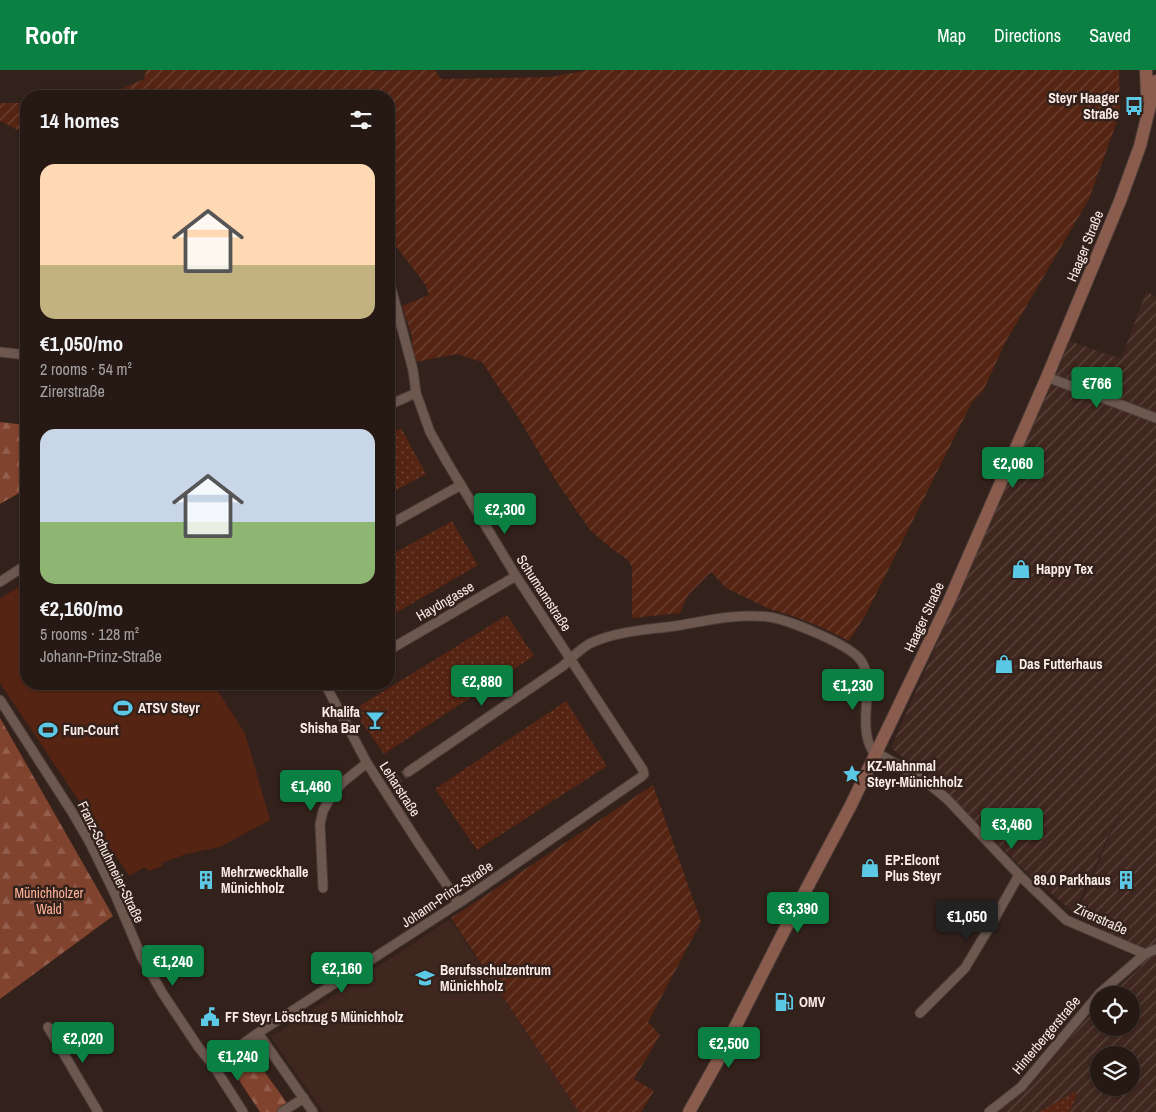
<!DOCTYPE html>
<html lang="en">
<head>
<meta charset="utf-8">
<style>
  body { margin:0; font-family:"Archivo Narrow",sans-serif; background:#322622; color:#f1f3f6; height:100vh; display:flex; flex-direction:column; font-size:19px; white-space:nowrap }
  * { box-sizing:border-box; margin:0 }
  p { font-size:16px; color:#a4a0a0 }
  .icon { flex:none; width:28px; height:28px; fill:none; stroke:currentColor; stroke-width:2; stroke-linecap:round; stroke-linejoin:round }
  .map { position:relative; flex:1; overflow:hidden }
  .side { position:absolute; left:20px; top:20px; width:375px; height:600px; display:flex; flex-direction:column; background:#261914; border-radius:20px; box-shadow:0 1px 4px #0004,0 0 0 1px #423834 }
  .side>* { flex:none }
  .buttons { position:absolute; left:1090px; top:916px; display:grid; gap:10px }
  .buttons a { display:grid; place-items:center; width:50px; height:50px; border-radius:50%; background:#261914; box-shadow:0 1px 4px #0004,0 0 0 1px #423834; font-size:25px }
  .price { position:absolute; translate:-50% -42px; padding:0 11px; border-radius:5px; background:#0b8043; color:#fff; font-size:16px; line-height:32px; filter:drop-shadow(0 1px 2px #0008) }
  .price::after { content:''; position:absolute; left:50%; top:30px; width:15px; height:11px; margin-left:-8px; background:inherit; clip-path:polygon(0 0,100% 0,50% 100%) }
  .price.selected { background:#222; color:#fff }
  ul { padding:0; list-style:none }
  li { display:grid; align-content:center; gap:10px; height:265px; padding:0 20px }
  li span { display:grid; place-items:center; height:155px; border-radius:15px; color:#555 }
  li>.icon { margin-inline-start:auto }
  span .icon { width:90px; height:90px; fill:#fffc; stroke-width:1 }
  li b { font-size:21px }
  h2 { display:flex; justify-content:space-between; align-items:center; height:60px; padding:0 20px; font-size:21px }
  header { display:flex; align-items:center; gap:30px; box-sizing:border-box; height:70px; padding:0 25px; background:#0b8043; color:#fff }
  header strong { font-size:24px }
  nav { display:flex; gap:28px; margin-inline-start:auto; font-size:18px }
  .map>svg:first-child { display:block }
</style>
</head>
<body>
<header>
<strong>Roofr</strong>
<nav><a>Map</a><a>Directions</a><a>Saved</a></nav>
</header>
<div class="map">
<svg width="1156" height="1042" viewBox="0 0 1156 1042">
  <defs>
    <pattern id="industrial-furrows" width="10" height="10" patternUnits="userSpaceOnUse" patternTransform="scale(1.25)"><rect width="10" height="10" fill="#3f261e"/><path d="M-1 1l2-2M0 10L10 0M9 11l2-2" fill="none" stroke="#5c463f"/></pattern>
    <pattern id="grass-dots" width="8" height="8" patternUnits="userSpaceOnUse" patternTransform="scale(1.25)"><rect width="8" height="8" fill="#552413"/><path d="M2 2h.1M6 6h.1" fill="none" stroke="#6e4435" stroke-width="1.8" stroke-linecap="round"/></pattern>
    <pattern id="forest-firs" width="22" height="20" patternUnits="userSpaceOnUse" patternTransform="scale(1.25)"><rect width="22" height="20" fill="#80432e"/><path d="M5 1l3.5 6h-7zM16 11l3.5 6h-7z" fill="#935e4c"/></pattern>
    <pattern id="garden-furrows" width="10" height="10" patternUnits="userSpaceOnUse" patternTransform="scale(1.25)"><rect width="10" height="10" fill="#552413"/><path d="M-1 1l2-2M0 10L10 0M9 11l2-2" fill="none" stroke="#6e4435"/></pattern>
  </defs>
  <rect width="100%" height="100%" fill="#33211b"/>
  <path fill="#3f261e" d="M450 849 580 1042H323L271 967Z"/>
  <path fill="url(#industrial-furrows)" fill-rule="evenodd" d="M1146 222 1156 226V1042H997L1012 1031 1029 1015 1099 935V958H1131V925H1110L1140 898 1144 886 1141 878 1076 846 1127 725 1074 843 1022 798 946 721 891 678 1070 271 1121 289ZM1099 985H1131V1018H1099Z"/>
  <path fill="url(#grass-dots)" d="M401 358 426 404 389 424V365Z
    M452 451 478 495 389 547V486Z
    M507 545 534 586 384 684 353 640Z
    M566 631 607 696 477 780 435 719Z
    M1075 1022 1077 1024 1070 1042H1039Z"/>
  <path fill="url(#forest-firs)" d="M0 352 26 355V419L0 434Z
    M0 648 113 846 0 929Z
    M247 978 290 1037 283 1042H260L227 992Z"/>
  <path fill="url(#garden-furrows)" d="M146 0H372L373 1 435 0 441 9 550 7 589 0H1119L1120 43 1089 129 1006 271 983 321 972 332 866 544 849 571 821 557 787 544 769 539 726 518 711 502 688 525 680 543 632 548V497L628 490 612 479 590 460 554 408 518 347 482 292 457 284 415 292 411 263 402 236 429 225 425 214 389 167V26H105L144 9Z
    M0 33H26V64L0 51Z
    M653 715 701 852 648 952 660 965 634 1009 654 1021 641 1042H579L451 848Z"/>
  <path fill="#552413" d="M26 512V614H213L245 663 270 750 220 777 186 784 162 793 163 796 149 801 145 797 129 806 0 613V529Z"/>
  <g fill="none" stroke-linecap="round" stroke-linejoin="round">
    <path stroke="#51403a" stroke-width="9" stroke-dasharray="9 4.5" stroke-linecap="butt" d="M392 713 408 702"/>
    <g stroke="#4b3c38" stroke-width="11">
      <path id="street" d="M0 282 26 285
        M1047 307 1156 348
        M389 335 416 323
        M389 455 461 415
        M0 512 26 495
        M389 580 516 506
        M325 614 367 693 419 774 459 833
        M0 630 72 742 89 771 114 822 142 888 163 924 199 978 213 995 243 1042
        M408 702 563 596C571 588 579 580 589 574 615 561 647 560 675 556 706 551 737 543 769 547 789 550 845 573 859 588 878 609 856 653 872 680L924 710 947 729 1019 805 1066 850 1145 884
        M323 818 320 754 323 741 333 723 343 712 367 693
        M920 943 965 898 992 853 1019 805
        M48 957 98 1042
        M258 963 313 1042
        M213 995 258 963 454 836 459 833 641 707 644 704 643 700 516 506 447 392 430 362 416 323 413 300 389 210
        M282 1042 304 1028
        M989 1042 1021 1017 1100 923 1145 884 1156 879"/>
    </g>
    <g stroke="#4b3c38" stroke-width="14">
      <path id="secondary" d="M1146 0 1147 27
        M689 1042 721 985 783 863 851 735 949 531 1047 307 1120 131 1140 76 1156 11"/>
    </g>
    <use href="#street" stroke="#6d5850" stroke-width="9"/>
    <use href="#secondary" stroke="#8a5c4d" stroke-width="12"/>
  </g>
  <defs>
    <g id="bus-bare" transform="scale(1.5)"><path d="M-5-6H5V4H4V6H2V4H-2V6H-4V4H-5ZM-3.5-4V0h7V-4ZM-3.5 1.2v1.5H-2V1.2ZM2 1.2v1.5H3.5V1.2Z" fill="#5bc8e6" stroke="#33211b" stroke-width="2.5" paint-order="stroke"/></g>
    <g id="shop-bare" transform="scale(1.5)"><path d="M-5-2.5h2.3a2.7 3.5 0 0 1 5.4 0H5L5.5 6h-11ZM-1.5-2.5h3a1.5 2.3 0 0 0-3 0Z" fill="#5bc8e6" stroke="#33211b" stroke-width="2.5" paint-order="stroke"/></g>
    <g id="stadium-bare" transform="scale(1.5)"><path d="M0-5a6.5 5 0 1 0 0 10a6.5 5 0 1 0 0-10ZM-3.5-1.8h7v3.6h-7Z" fill="#5bc8e6" stroke="#33211b" stroke-width="2.5" paint-order="stroke"/></g>
    <g id="bar-bare" transform="scale(1.5)"><path d="M-6-5H6L.8 .8V4.5H3.5V6h-7V4.5H-.8V.8Z" fill="#5bc8e6" stroke="#33211b" stroke-width="2.5" paint-order="stroke"/></g>
    <g id="sight-bare" transform="scale(1.5)"><path d="M0-6L1.8-2.2L6-1.7L2.9 1.2L3.7 5.4L0 3.3L-3.7 5.4L-2.9 1.2L-6-1.7L-1.8-2.2Z" fill="#5bc8e6" stroke="#33211b" stroke-width="2.5" paint-order="stroke"/></g>
    <g id="building-bare" transform="scale(1.5)"><path d="M-4-6H4V6H1V3H-1V6H-4ZM-2.5-4.3h1.7v1.8h-1.7ZM.8-4.3h1.7v1.8H.8ZM-2.5-1h1.7V.8h-1.7ZM.8-1h1.7V.8H.8Z" fill="#5bc8e6" stroke="#33211b" stroke-width="2.5" paint-order="stroke"/></g>
    <g id="school-bare" transform="scale(1.5)"><path d="M0-5L7-2L0 1L-7-2ZM-4 1L0 2.5L4 1V4Q0 6-4 4Z" fill="#5bc8e6" stroke="#33211b" stroke-width="2.5" paint-order="stroke"/></g>
    <g id="fuel-bare" transform="scale(1.5)"><path d="M-5.5-6h7V0h2V4h1.3V-2.5L3-4.5l.8-.8L6-3V5H2.5V1h-1V6h-7ZM-4.2-4.7v3.2H.2V-4.7Z" fill="#5bc8e6" stroke="#33211b" stroke-width="2.5" paint-order="stroke"/></g>
    <g id="civic-bare" transform="scale(1.5)"><path d="M-.6-6.5H3V-4.5H.6V-3L4-1V1h2V6H-6V1h2V-1L-.6-3ZM-1.2 2.5V6h2.4V2.5Z" fill="#5bc8e6" stroke="#33211b" stroke-width="2.5" paint-order="stroke"/></g>
  </defs>
  <g fill-rule="evenodd">
    <use href="#bus-bare" x="1134" y="36"/>
    <use href="#shop-bare" x="1021" y="499"/>
    <use href="#shop-bare" x="1004" y="594"/>
    <use href="#stadium-bare" x="123" y="638"/>
    <use href="#bar-bare" x="375" y="650"/>
    <use href="#stadium-bare" x="48" y="660"/>
    <use href="#sight-bare" x="852" y="704"/>
    <use href="#shop-bare" x="870" y="798"/>
    <use href="#building-bare" x="206" y="810"/>
    <use href="#building-bare" x="1126" y="810"/>
    <use href="#school-bare" x="425" y="908"/>
    <use href="#fuel-bare" x="784" y="932"/>
    <use href="#civic-bare" x="210" y="947"/>
  </g>
  <g text-anchor="middle" stroke-width="5" stroke-linejoin="round" paint-order="stroke">
    <g font-size="14" font-weight="bold" fill="#faede8" stroke="#33211b" text-anchor="start">
      <text x="1119" y="33" text-anchor="end">Steyr Haager<tspan x="1119" dy="16">Straße</tspan></text>
      <text x="1036" y="504">Happy Tex</text>
      <text x="1019" y="599">Das Futterhaus</text>
      <text x="138" y="643">ATSV Steyr</text>
      <text x="360" y="647" text-anchor="end">Khalifa<tspan x="360" dy="16">Shisha Bar</tspan></text>
      <text x="63" y="665">Fun-Court</text>
      <text x="867" y="701">KZ-Mahnmal<tspan x="867" dy="16">Steyr-Münichholz</tspan></text>
      <text x="885" y="795">EP:Elcont<tspan x="885" dy="16">Plus Steyr</tspan></text>
      <text x="221" y="807">Mehrzweckhalle<tspan x="221" dy="16">Münichholz</tspan></text>
      <text x="1111" y="815" text-anchor="end">89.0 Parkhaus</text>
      <text x="440" y="905">Berufsschulzentrum<tspan x="440" dy="16">Münichholz</tspan></text>
      <text x="799" y="937">OMV</text>
      <text x="225" y="952">FF Steyr Löschzug 5 Münichholz</text>
    </g>
    <g font-size="14" fill="#faede8" stroke="#33211b">
      <text transform="translate(1085 176) rotate(-68)" y="5">Haager Straße</text>
      <text transform="translate(544 523) rotate(57)" y="5">Schumannstraße</text>
      <text transform="translate(445 531) rotate(-30)" y="5">Haydngasse</text>
      <text transform="translate(924 547) rotate(-65)" y="5">Haager Straße</text>
      <text transform="translate(400 719) rotate(57)" y="5">Leharstraße</text>
      <text transform="translate(111 792) rotate(64)" y="5">Franz-Schuhmeier-Straße</text>
      <text transform="translate(447 824) rotate(-34)" y="5">Johann-Prinz-Straße</text>
      <text transform="translate(1101 849) rotate(24)" y="5">Zirerstraße</text>
      <text transform="translate(1046 965) rotate(-50)" y="5">Hinterbergerstraße</text>
    </g>
    <g font-size="14" fill="#feb298" stroke="#33211b">
      <text x="49" y="828">Münichholzer<tspan x="49" dy="16">Wald</tspan></text>
    </g>
  </g>
</svg>
<div class="buttons">
<a><svg class="icon" aria-label="locate" viewBox="0 0 24 24"><circle cx="12" cy="12" r="6"/><path d="M12 2v4M12 18v4M2 12h4M18 12h4"/></svg></a>
<a><svg class="icon" aria-label="layers" viewBox="0 0 24 24"><path d="M12 4l9 5-9 5-9-5zM3 14l9 5 9-5"/></svg></a>
</div>
<b class="price" style="left:1097px;top:339px">€766</b>
<b class="price" style="left:1013px;top:419px">€2,060</b>
<b class="price" style="left:505px;top:465px">€2,300</b>
<b class="price" style="left:482px;top:637px">€2,880</b>
<b class="price" style="left:853px;top:641px">€1,230</b>
<b class="price" style="left:311px;top:742px">€1,460</b>
<b class="price" style="left:1012px;top:780px">€3,460</b>
<b class="price" style="left:798px;top:864px">€3,390</b>
<b class="price selected" style="left:967px;top:872px">€1,050</b>
<b class="price" style="left:173px;top:917px">€1,240</b>
<b class="price" style="left:342px;top:924px">€2,160</b>
<b class="price" style="left:83px;top:994px">€2,020</b>
<b class="price" style="left:729px;top:999px">€2,500</b>
<b class="price" style="left:238px;top:1012px">€1,240</b>
<section class="side">
<h2>14 homes<svg class="icon" aria-label="filters" viewBox="0 0 24 24"><path d="M4 7h16M4 17h16"/><circle cx="9" cy="7" r="2"/><circle cx="15" cy="17" r="2"/></svg></h2>
<ul>
<li><span style="background:linear-gradient(#ffd9b3 65%,#c2b280 0)"><svg class="icon" aria-label="home" viewBox="0 0 24 24"><path d="M3 11l9-7 9 7M6 9v11h12V9"/></svg></span><div><b>€1,050/mo</b><p>2 rooms · 54 m²</p><p>Zirerstraße</p></div></li>
<li><span style="background:linear-gradient(#c9d6e8 60%,#8fb573 0)"><svg class="icon" aria-label="home" viewBox="0 0 24 24"><path d="M3 11l9-7 9 7M6 9v11h12V9"/></svg></span><div><b>€2,160/mo</b><p>5 rooms · 128 m²</p><p>Johann-Prinz-Straße</p></div></li>
</ul>
</section>
</div>
</body>
</html>
